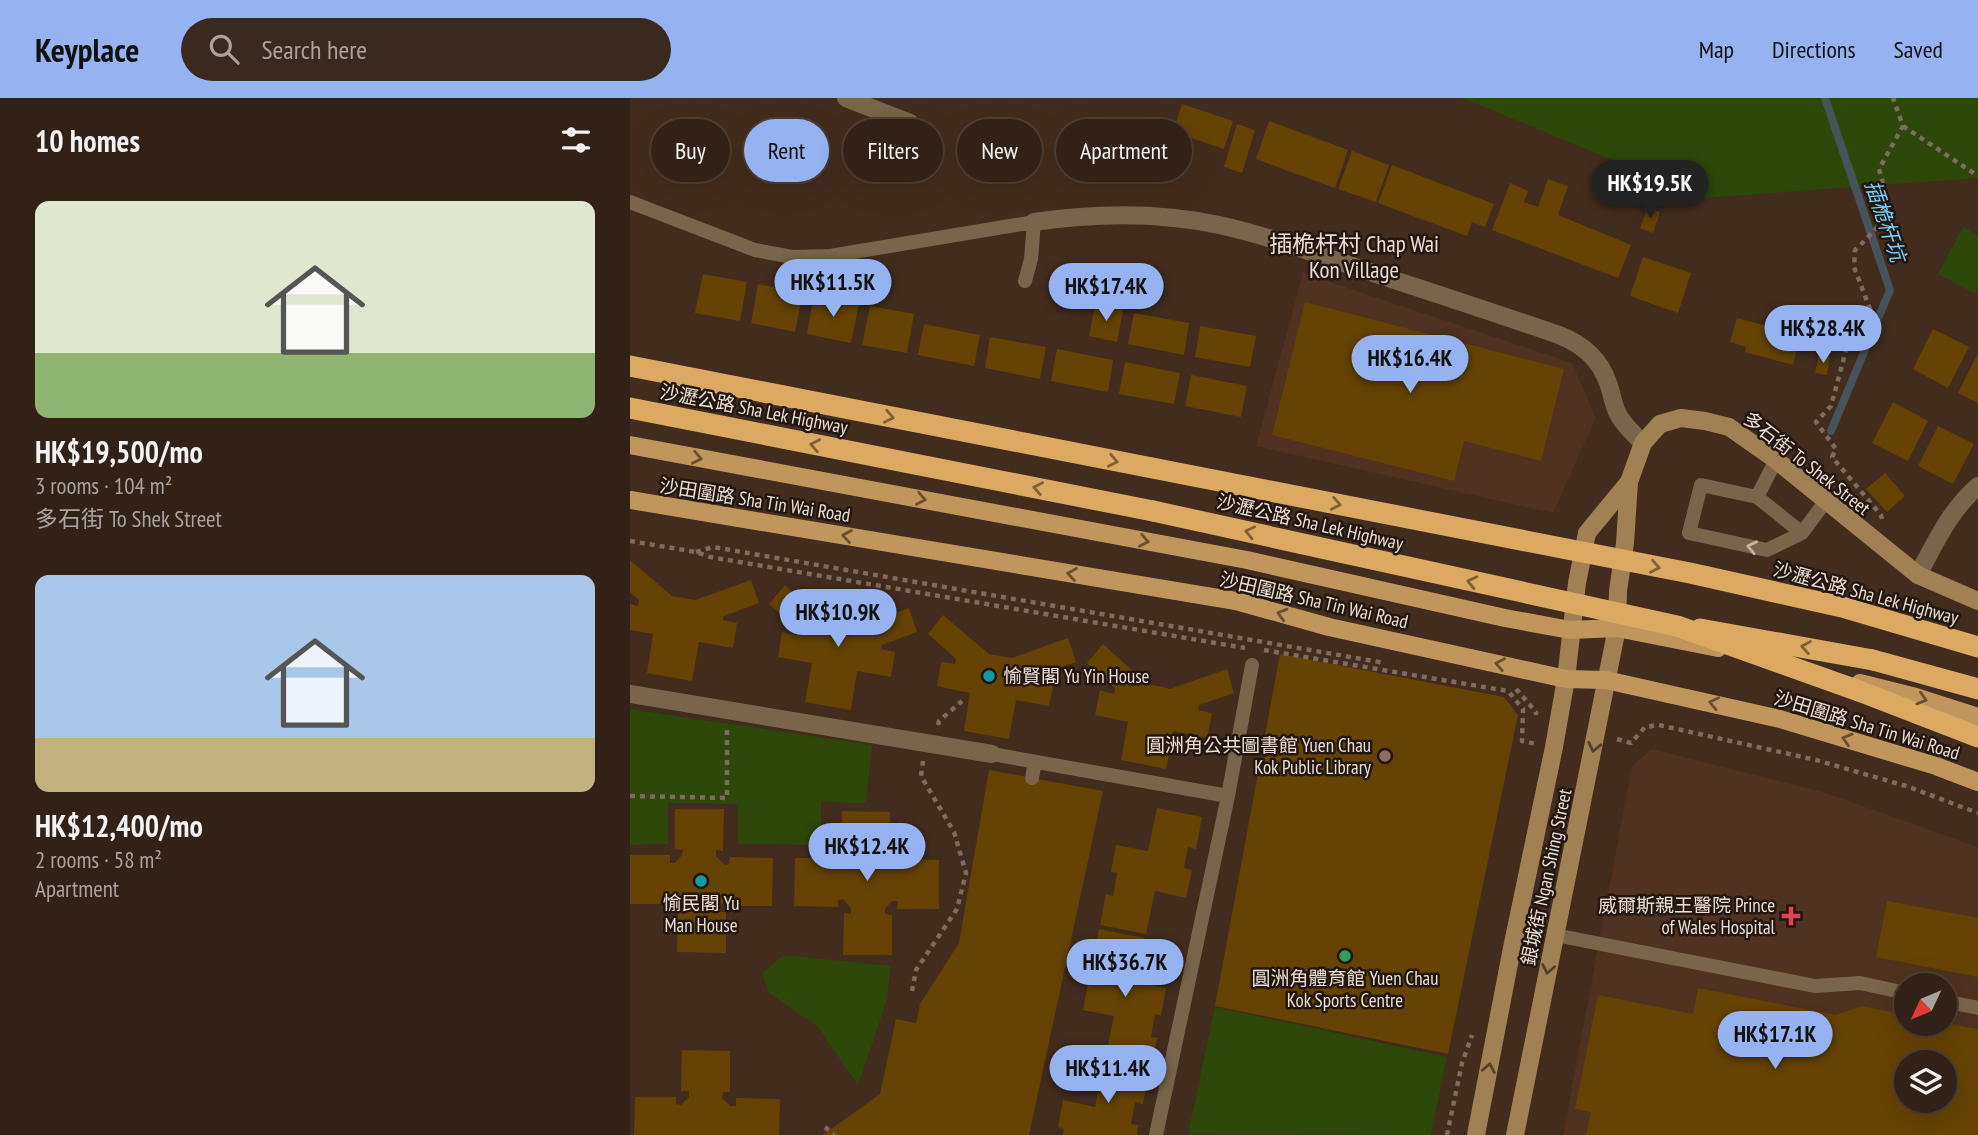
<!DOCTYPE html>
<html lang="en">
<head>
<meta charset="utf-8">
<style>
  body { margin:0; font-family:"PT Sans Narrow","Noto Sans TC",sans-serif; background:#3a291f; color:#f1f3f6; height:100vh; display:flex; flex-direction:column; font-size:26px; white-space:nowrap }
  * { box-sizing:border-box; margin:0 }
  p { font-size:23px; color:#a8a3a1 }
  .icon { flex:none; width:38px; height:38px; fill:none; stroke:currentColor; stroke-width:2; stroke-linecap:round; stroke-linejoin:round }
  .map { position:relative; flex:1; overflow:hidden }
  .drawer { display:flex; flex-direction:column; background:#322116; width:630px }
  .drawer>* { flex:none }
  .top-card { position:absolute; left:21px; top:21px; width:665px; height:63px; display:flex; gap:14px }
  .needle { width:46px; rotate:226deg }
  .tools { position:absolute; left:1264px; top:875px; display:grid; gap:14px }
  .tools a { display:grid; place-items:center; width:63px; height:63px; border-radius:50%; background:#322116; box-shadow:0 7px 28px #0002,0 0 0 2px #4d3e35; font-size:35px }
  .price { position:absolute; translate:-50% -60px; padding:0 16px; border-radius:24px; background:#95b2f1; color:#111; font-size:23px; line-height:46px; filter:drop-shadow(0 2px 4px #0008) }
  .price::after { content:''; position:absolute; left:50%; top:42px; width:21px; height:16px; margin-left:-10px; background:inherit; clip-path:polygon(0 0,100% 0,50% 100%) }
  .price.current { background:#222; color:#fff }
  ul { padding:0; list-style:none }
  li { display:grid; align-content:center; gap:14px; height:371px; padding:0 35px }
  li span { display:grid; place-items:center; height:217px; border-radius:14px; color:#555 }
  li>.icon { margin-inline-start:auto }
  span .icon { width:126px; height:126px; fill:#fffc; stroke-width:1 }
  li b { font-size:30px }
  h2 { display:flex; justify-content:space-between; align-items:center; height:84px; padding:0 35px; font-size:30px }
  .tag { padding:0 24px; border-radius:32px; background:#322116; box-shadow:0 7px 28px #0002,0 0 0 2px #4d3e35; font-size:24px; line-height:63px }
  .tag.current { background:#95b2f1; color:#111 }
  header { display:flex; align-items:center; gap:42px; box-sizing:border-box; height:98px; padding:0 35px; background:#95b2f1; color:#111 }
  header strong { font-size:33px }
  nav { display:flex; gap:38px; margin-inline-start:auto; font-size:24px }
  .search { width:490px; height:63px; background:#3a291f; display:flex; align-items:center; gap:18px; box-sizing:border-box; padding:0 24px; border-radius:38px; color:#a8a3a1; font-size:26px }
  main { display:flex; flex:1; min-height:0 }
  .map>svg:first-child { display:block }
</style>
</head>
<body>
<header>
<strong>Keyplace</strong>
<div class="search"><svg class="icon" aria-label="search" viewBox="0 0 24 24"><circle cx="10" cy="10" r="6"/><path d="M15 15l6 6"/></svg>Search here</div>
<nav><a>Map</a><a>Directions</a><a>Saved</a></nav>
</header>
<main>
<section class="drawer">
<h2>10 homes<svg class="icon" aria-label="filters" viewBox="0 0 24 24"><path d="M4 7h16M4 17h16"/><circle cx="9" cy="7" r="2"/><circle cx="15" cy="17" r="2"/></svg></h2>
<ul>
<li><span style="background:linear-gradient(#dfe7d0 70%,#8fb573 0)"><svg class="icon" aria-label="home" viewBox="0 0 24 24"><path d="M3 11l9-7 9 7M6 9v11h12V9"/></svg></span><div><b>HK$19,500/mo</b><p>3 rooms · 104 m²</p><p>多石街 To Shek Street</p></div></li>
<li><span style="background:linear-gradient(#a9c7e8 75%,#c2b280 0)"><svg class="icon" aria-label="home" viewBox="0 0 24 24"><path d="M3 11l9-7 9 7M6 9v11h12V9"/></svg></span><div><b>HK$12,400/mo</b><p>2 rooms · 58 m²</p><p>Apartment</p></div></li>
</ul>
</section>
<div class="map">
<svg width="1348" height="1037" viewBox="0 0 1348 1037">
  <rect width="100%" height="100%" fill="#422c1d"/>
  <path fill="#4f3220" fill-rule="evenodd" d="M673 175 942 265 966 320 923 415 626 348Z
    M1022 651 1193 694 1348 749V1037H933L1002 668ZM1276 887H1314V926H1276ZM1276 964H1314V1003H1276Z"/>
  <path fill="#2d4809" d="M833 0H1348V80L1074 100Z
    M1333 129 1348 138V190L1345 196 1308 176Z
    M0 611 242 647 236 705 191 704V747L108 746V706L38 705V746L0 747Z
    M154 857 261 868 256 905 228 987 188 929 139 895 132 875Z
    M585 909 817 959 801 1037 558 1036Z"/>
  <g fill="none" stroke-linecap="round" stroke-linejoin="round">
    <path stroke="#47535a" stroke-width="8" d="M1195 0 1260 192 1201 333"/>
  </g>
  <path fill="#664304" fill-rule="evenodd" d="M552 6 603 23 594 51 543 34Z
    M639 23 718 52 705 90 626 61Z
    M607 26 625 32 612 75 594 69Z
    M722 53 759 67 746 104 708 91Z
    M762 67 864 106 855 129 842 124 837 138 748 105Z
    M918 81 938 88 928 117 1001 147 988 180 862 132 880 85 898 93 894 104 908 109Z
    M1018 109 1030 114 1023 135 1010 130Z
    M1013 159 1061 175 1048 215 1000 198Z
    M73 176 117 184 110 223 65 215Z
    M128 186 173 195 165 234 121 225Z
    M184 197 229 206 221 245 177 236Z
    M675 204 934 271 911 363 834 343 824 383 642 337Z
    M465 207 493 212 487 244 459 238Z
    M240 208 284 216 277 255 232 247Z
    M504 215 559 225 554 257 498 246Z
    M1107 220 1171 237 1163 267 1115 254 1116 249 1100 244Z
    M294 226 350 237 344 268 288 257Z
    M570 228 626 238 620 269 565 259Z
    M1303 231 1339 249 1318 290 1283 271Z
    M360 239 416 249 410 281 355 270Z
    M427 251 483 262 478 294 421 283Z
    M1348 255V305L1328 295Z
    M1189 257 1200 259 1197 277 1185 275Z
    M495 264 550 275 544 306 489 296Z
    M561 277 617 288 611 319 555 308Z
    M1263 304 1298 323 1278 363 1242 345Z
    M1308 328 1344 346 1323 386 1288 368Z
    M1255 375 1275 398 1257 414 1236 391Z
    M0 462 42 498 65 502 121 482 129 505 94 518 93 522 107 525 103 550 69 544 62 583 17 575 23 536 0 532V506L8 508 9 502 0 494Z
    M155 487 200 527 223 531 279 510 287 534 252 547 251 551 265 554 261 579 227 573 221 612 175 604 182 565 148 559 152 534 167 537 168 531 139 506Z
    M313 517 359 556 370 558 382 560 438 540 446 564 410 576 409 581 424 583 419 608 386 602 379 641 334 633 340 595 307 588 311 564 325 566 326 561 298 536Z
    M473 546 517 586 529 588 540 591 597 571 604 595 569 607 568 612 582 615 577 640 544 633 536 671 491 662 498 624 465 617 470 592 484 596 485 590 457 565Z
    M650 556 874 599 888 617 818 956 585 908Z
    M359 672 473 693 399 1037H193L250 996 266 921 286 925 290 906 329 845Z
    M527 710 572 719 566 751 558 749 554 770 562 772 556 800 525 793 516 836 470 827 476 796 483 798 487 775 481 774 486 747 518 753Z
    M45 711H94L93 753 86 752V758L95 767 99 766 100 759 143 760 142 808H102L101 800 96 801 89 808V814H96V855L47 854 48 813H55V807L47 799H42V806H0V757H40V765H45L52 757 53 752 45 751Z
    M212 713 260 714 259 755H252L253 761 261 769H266V761L309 762V811H267L268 803H262L255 811V816L262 817V857H213L214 815 221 816V810L213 801 208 802V809L164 808 165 760H206V767H211L219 760V754H211Z
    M1257 803 1348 820V879L1246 859Z
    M469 831 514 840 506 884 536 890 531 918 525 916 521 939 527 940 521 971 475 961 484 918 453 912 458 884 466 886 471 864 463 862Z
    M1068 890 1206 917 1232 908 1276 917V926L1314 925 1348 931V1037H956L961 1014 945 1011 968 897 1063 916ZM1276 964H1314V1003H1276Z
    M52 952 100 953V994H93L92 1000 100 1008H106V1000L150 1001 149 1037H4L5 999H46V1006L51 1007 59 999V993H51Z
    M474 965 519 974 513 1006 505 1004 501 1026 508 1027 507 1037H433L434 1031 428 1029 433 1002 465 1009Z"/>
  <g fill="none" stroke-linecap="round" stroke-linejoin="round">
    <path stroke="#7e6a5e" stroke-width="4.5" stroke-dasharray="5 5" stroke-linecap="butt" d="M1273 28 1348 78
      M1252 421 1251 417 1202 359 1206 351 1186 324 1201 308 1219 241 1240 211 1224 169 1225 152C1257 121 1262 116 1249 71L1273 28 1263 0
      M0 443 66 454 80 459 615 550
      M66 454 83 449 755 565
      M634 552 878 593 893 611 892 643 907 646
      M886 591 906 614V617
      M308 627 309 623 332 603
      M987 641 1001 645 1015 629 1029 627 1186 662 1276 688 1348 715
      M0 698 97 700V630
      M282 893 286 872 327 811 336 775 324 734 291 678 293 663
      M195 1029 204 1037
      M817 1037 832 965 842 937"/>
    <path stroke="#796549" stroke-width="14" d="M0 104 125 152 162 159 200 158 404 124 401 161 395 183
      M1146 362 1127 399 1071 387 1059 435 1137 452 1172 435 1195 404
      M1127 399 1172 435
      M362 656 598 698
      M402 680 405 664
      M925 837 1185 888 1230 885 1276 895
      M1314 903 1348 910
      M526 1037 598 698 622 567"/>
    <path stroke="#796549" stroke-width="18" d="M216 0 280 25
      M404 124C465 115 528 114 589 127 640 138 688 157 737 173 801 194 865 215 929 237 952 246 970 261 978 285 982 295 983 307 988 316 994 328 1004 336 1013 345
      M1288 477C1305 445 1320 412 1348 388
      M0 596 362 656"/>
    <path stroke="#a18154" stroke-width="18" d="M846 1037 882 850 924 649 936 581 947 485 957 435 999 384
      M885 1037 987 530 988 493 995 445 999 384 1013 345 1030 326 1051 320 1075 323 1099 329 1146 362 1288 477 1348 503"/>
    <path stroke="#c0965c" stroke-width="18" d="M0 347 617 462 875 520 940 532 987 530 1088 550
      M0 402 606 503 699 529 936 581 976 582 1150 621 1306 668 1348 684
      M1230 585 1286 599 1348 619"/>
    <path stroke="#dca962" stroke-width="21" d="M0 310 523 413
      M1070 531 1243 562
      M1229 593 1348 639"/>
    <path stroke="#dca962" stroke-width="21" d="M0 268 1060 475 1212 509 1348 549
      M523 413 1047 528 1229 593
      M1243 562 1348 591"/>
  </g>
  <defs><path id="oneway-chevron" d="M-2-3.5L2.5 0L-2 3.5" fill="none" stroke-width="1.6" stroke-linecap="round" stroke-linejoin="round" transform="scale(1.75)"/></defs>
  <g stroke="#7e6039">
    <use href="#oneway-chevron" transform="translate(259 319) rotate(11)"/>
    <use href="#oneway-chevron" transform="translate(185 347) rotate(-169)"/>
    <use href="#oneway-chevron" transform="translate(483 363) rotate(11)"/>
    <use href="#oneway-chevron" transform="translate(408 390) rotate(-169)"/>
    <use href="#oneway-chevron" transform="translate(706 406) rotate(11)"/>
    <use href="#oneway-chevron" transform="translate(620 434) rotate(-167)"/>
    <use href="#oneway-chevron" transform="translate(1025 469) rotate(11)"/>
    <use href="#oneway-chevron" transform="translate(842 484) rotate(-167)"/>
    <use href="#oneway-chevron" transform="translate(1176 549) rotate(-170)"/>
  </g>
  <g stroke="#695032">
    <use href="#oneway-chevron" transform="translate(67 360) rotate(11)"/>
    <use href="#oneway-chevron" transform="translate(291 401) rotate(11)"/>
    <use href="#oneway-chevron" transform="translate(217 438) rotate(-171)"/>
    <use href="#oneway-chevron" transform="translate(514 443) rotate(11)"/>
    <use href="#oneway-chevron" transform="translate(442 476) rotate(-171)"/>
    <use href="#oneway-chevron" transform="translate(652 516) rotate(-164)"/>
    <use href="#oneway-chevron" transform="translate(870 566) rotate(-169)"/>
    <use href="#oneway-chevron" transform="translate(1292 601) rotate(17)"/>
    <use href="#oneway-chevron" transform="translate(1084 605) rotate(-167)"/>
    <use href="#oneway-chevron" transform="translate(1217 641) rotate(-163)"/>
  </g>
  <use stroke="#c4b4a4" href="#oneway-chevron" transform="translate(1122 449) rotate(-168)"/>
  <g stroke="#54412b">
    <use href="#oneway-chevron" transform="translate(964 649) rotate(102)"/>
    <use href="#oneway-chevron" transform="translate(918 871) rotate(101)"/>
    <use href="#oneway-chevron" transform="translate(859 970) rotate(-79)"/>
  </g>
  <g fill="#0f9aa8" stroke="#211710" stroke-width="2.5">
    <circle cx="359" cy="578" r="7"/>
    <circle cx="71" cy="783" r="7"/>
  </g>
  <circle fill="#8d6e63" stroke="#211710" stroke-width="2.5" cx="755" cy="658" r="7"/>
  <path fill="#e0444e" stroke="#211710" stroke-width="2.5" d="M1157.5 807.5h7v7h7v7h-7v7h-7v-7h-7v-7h7z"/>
  <circle fill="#2e9e5b" stroke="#211710" stroke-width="2.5" cx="715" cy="858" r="7"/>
  <g text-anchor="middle" stroke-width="5" stroke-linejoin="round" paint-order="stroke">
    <g font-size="19" fill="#edded5" stroke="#211710">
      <text transform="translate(124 311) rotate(11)" y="7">沙瀝公路 Sha Lek Highway</text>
      <text transform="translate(1177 365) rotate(38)" y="7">多石街 To Shek Street</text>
      <text transform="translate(125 402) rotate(9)" y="7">沙田圍路 Sha Tin Wai Road</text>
      <text transform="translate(680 424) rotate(13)" y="7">沙瀝公路 Sha Lek Highway</text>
      <text transform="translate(1236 495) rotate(15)" y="7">沙瀝公路 Sha Lek Highway</text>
      <text transform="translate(684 502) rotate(13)" y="7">沙田圍路 Sha Tin Wai Road</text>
      <text transform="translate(1237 627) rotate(17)" y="7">沙田圍路 Sha Tin Wai Road</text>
      <text transform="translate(916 779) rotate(-78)" y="7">銀城街 Ngan Shing Street</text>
    </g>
    <g font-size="19" fill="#edded5" stroke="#211710" text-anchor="end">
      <text x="373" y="585" text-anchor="start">愉賢閣 Yu Yin House</text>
      <text x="741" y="654">圓洲角公共圖書館 Yuen Chau<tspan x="741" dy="22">Kok Public Library</tspan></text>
      <text x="71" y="812" text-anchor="middle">愉民閣 Yu<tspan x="71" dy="22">Man House</tspan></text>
      <text x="1145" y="814">威爾斯親王醫院 Prince<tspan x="1145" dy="22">of Wales Hospital</tspan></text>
      <text x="715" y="887" text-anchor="middle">圓洲角體育館 Yuen Chau<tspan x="715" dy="22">Kok Sports Centre</tspan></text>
    </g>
    <g font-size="21" font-style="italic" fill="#73d0fe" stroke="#211710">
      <text transform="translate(1255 123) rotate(71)" y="7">插桅杆坑</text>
    </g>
    <g font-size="23" fill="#edded5" stroke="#211710">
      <text x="724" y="154">插桅杆村 Chap Wai<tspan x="724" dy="26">Kon Village</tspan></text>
    </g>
  </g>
</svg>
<div class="tools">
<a><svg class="needle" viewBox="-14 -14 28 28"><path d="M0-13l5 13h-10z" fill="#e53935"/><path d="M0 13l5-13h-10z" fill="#a8a3a1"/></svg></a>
<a><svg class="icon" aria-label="layers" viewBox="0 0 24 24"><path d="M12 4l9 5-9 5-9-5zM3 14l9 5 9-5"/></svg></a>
</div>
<b class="price current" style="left:1020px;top:122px">HK$19.5K</b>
<b class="price" style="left:203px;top:221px">HK$11.5K</b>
<b class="price" style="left:476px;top:225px">HK$17.4K</b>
<b class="price" style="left:1193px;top:267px">HK$28.4K</b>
<b class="price" style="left:780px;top:297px">HK$16.4K</b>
<b class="price" style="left:208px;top:551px">HK$10.9K</b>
<b class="price" style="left:237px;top:785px">HK$12.4K</b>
<b class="price" style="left:495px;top:901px">HK$36.7K</b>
<b class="price" style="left:1145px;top:973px">HK$17.1K</b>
<b class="price" style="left:478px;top:1007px">HK$11.4K</b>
<div class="top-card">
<a class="tag">Buy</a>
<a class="tag current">Rent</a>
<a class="tag">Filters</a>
<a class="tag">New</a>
<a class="tag">Apartment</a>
</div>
</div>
</main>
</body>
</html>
